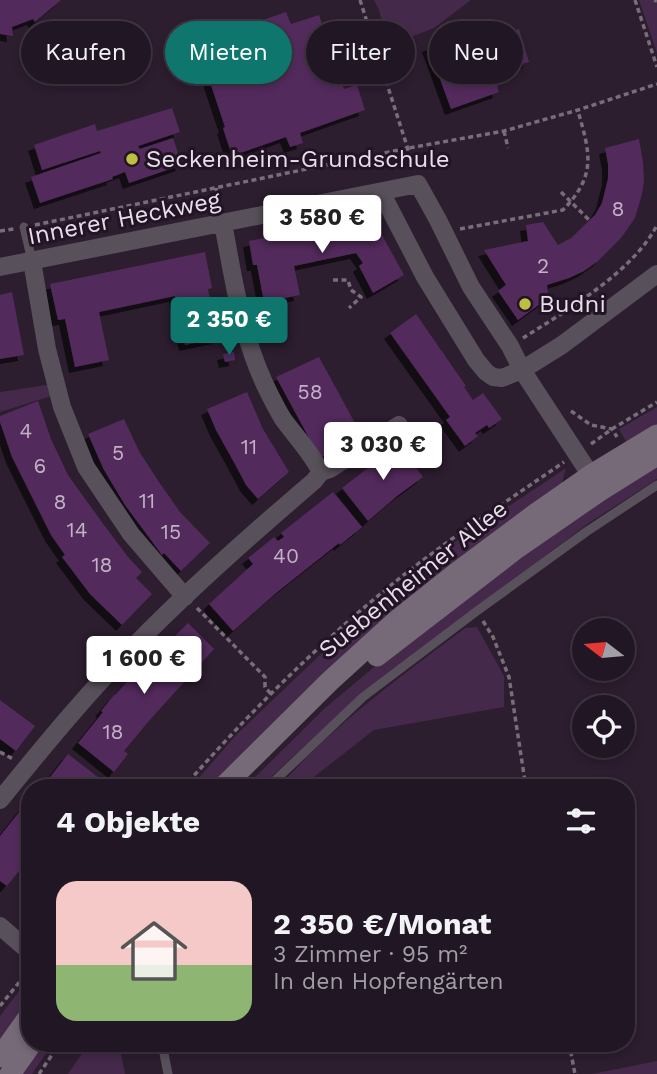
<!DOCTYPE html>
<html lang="de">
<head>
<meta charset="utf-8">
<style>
  body { margin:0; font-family:"Work Sans",sans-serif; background:#291f2b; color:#f1f3f6; height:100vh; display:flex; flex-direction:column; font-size:26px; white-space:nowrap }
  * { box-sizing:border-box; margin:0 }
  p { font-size:23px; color:#a29fa6 }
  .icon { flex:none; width:38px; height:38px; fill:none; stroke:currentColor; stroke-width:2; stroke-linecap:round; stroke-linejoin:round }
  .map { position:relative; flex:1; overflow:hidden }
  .side { position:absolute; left:21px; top:779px; width:614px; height:273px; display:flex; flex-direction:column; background:#211623; border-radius:28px; box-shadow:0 4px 10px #0003,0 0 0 2px #3e3541 }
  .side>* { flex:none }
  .hud { position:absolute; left:21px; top:21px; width:616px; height:63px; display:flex; gap:14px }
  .needle { width:46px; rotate:286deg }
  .buttons { position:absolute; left:572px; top:618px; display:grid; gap:14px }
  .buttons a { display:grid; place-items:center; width:63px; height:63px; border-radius:50%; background:#211623; box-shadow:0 4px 10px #0003,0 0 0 2px #3e3541; font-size:35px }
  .price { position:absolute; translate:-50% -60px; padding:0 16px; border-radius:7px; background:#fff; color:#222; font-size:23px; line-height:46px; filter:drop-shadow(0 2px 4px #0008) }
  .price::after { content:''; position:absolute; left:50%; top:42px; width:21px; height:16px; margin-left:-10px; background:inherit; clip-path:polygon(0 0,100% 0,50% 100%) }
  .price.active { background:#0f766e; color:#fff }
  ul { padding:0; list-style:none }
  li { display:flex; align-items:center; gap:21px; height:175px; padding:0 35px }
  li span { display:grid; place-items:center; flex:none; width:196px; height:140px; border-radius:21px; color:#555 }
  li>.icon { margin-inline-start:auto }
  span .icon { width:84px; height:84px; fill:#fffc; stroke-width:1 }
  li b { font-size:30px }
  h2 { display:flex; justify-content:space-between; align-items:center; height:84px; padding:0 35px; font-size:30px }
  .chip { padding:0 24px; border-radius:32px; background:#211623; box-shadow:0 4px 10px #0003,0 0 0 2px #3e3541; font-size:24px; line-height:63px }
  .chip.active { background:#0f766e; color:#fff }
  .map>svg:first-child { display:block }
</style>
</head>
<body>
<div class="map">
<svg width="657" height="1074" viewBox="0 0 657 1074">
  <defs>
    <filter id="shadow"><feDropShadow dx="-6" dy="6" stdDeviation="0" flood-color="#0009"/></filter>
  </defs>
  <rect width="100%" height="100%" fill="#2c1d2f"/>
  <path fill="#44294a" d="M374 0H471L434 28 388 46 379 10Z
    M639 0H657V53Z
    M53 384 58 394 0 412V392Z
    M657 407V426L627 443 619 429Z
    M657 460V479L589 523 357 698 260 787 244 788 325 708 435 616Z
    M566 468 562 483 216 787 190 788 237 734 364 613 452 544Z
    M477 627 504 676V707L374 730 301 787H279C332 726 400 677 465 628Z
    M30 977V995L27 1005 0 1044V1016Z
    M37 1043H53L32 1074H16Z
    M89 1043H119L125 1074H68Z
    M657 1061V1074H592Z"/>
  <path fill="#522a5b" filter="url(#shadow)" d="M0 0H61L35 22 33 19 12 27 13 36 0 34Z
    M286 12 291 24 319 15 344 89 357 85 365 110 300 133 303 143 290 147 286 137 232 156 223 128 225 127 201 55 226 46 222 34Z
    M519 29 529 62 493 72 499 92 451 109 428 46 453 37 466 70 479 66 473 44Z
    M172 108 180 132 138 146 140 149 173 138 182 165 129 183 125 172 112 177 113 179 40 203 31 177 101 153 100 151 42 170 34 145 95 124 97 131Z
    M639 139 643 162 644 180 642 194 635 218 621 238 598 261 584 271 569 278 547 285 548 293 544 295 547 299 518 320 498 291 506 285 484 250 528 241 526 225 543 222 558 245 571 238 595 215 602 203 608 179V164L605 148Z
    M363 217 368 222 376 224 404 275 373 293 359 266 363 263 356 253 294 266 300 295 264 302 257 265H253L249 241Z
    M205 252 212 288 208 289 218 338 185 345 175 296 99 312 109 360 75 367 65 319 58 320 50 284Z
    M12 292 24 355 0 359V295Z
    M416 314 466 386 464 387 473 400 483 393 502 419 489 428 487 425 475 433 478 436 465 446 446 420 450 417 390 333Z
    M234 352 235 360 225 362 223 354Z
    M319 357 361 434 320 458 276 377Z
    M247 392 263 429 289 472 258 499 246 485 236 466 216 430 207 409Z
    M38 401 51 439 68 475 104 525 128 557 142 572 136 578 152 594 122 625 90 594 62 557 65 555 51 535 12 457 0 422V416Z
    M124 419 139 451 159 482 180 512 210 543 181 571 164 553 162 555 125 505 104 470 88 434Z
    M399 444 423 477 397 496 368 521 342 488Z
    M333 492 362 527 340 545 339 543 276 593 233 631 209 604 253 564 248 558 274 537 278 541 284 537 281 533Z
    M188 623 214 649 148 722 124 751 128 754 114 772 78 743 103 712 101 711 114 695H115L157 648 160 651Z
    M0 700 35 726 16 751 0 739Z
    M68 754 103 781 97 788H35L40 781 44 785Z
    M30 793V857L7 886 0 881V836L28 801 25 799Z"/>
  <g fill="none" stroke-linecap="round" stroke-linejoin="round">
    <path stroke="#796c7b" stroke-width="3.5" stroke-dasharray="5 3.5" stroke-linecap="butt" d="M360 0 414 168
      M635 0 657 67
      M654 0 657 1
      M504 131 508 148
      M216 188 220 207
      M561 192 590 221
      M35 225 409 148 504 131 578 110 657 84
      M460 229 563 210C597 175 590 153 578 111
      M0 231 14 229
      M333 280H348L351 290 361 297 349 308
      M523 338C566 311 634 271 657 225
      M571 411 591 425 612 429 617 437
      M591 444 612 429 657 402
      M197 608 265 677V687L271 694
      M483 621 493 637 509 677 526 788
      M0 752 13 759
      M183 788C246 716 315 647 390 586 445 541 506 502 564 462
      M0 1006 30 969
      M569 1043 575 1074
      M39 1074 60 1043"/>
    <path stroke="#58505a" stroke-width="9" d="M24 227 32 261
      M267 788 363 697 477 611 586 532 657 485
      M162 1043 168 1074"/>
    <path stroke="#58505a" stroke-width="18" d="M381 192 425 277 476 360 486 372 493 377 502 378 522 370 562 345 657 274
      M32 261 47 349 62 407 86 467 131 534 185 597
      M0 267 418 184 438 220 471 287 510 346 522 370 597 485
      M321 472 330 469 399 425
      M0 800C44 746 88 692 137 643 193 586 253 533 314 481L321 472C311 452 296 437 283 419 278 411 274 403 270 395 242 341 234 282 223 223
      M0 926 30 952"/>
    <path stroke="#766978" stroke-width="21" d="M377 656 517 548 601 490 657 455
      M222 788 330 681 396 621 455 574 538 512 591 475 657 435
      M0 1057 30 1015
      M10 1074 32 1043"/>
  </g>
  <g fill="#bdbf43" stroke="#221425" stroke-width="2.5">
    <circle cx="132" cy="159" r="7"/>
    <circle cx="525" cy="304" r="7"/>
  </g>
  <g text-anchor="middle" stroke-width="6" stroke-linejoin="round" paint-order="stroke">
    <g font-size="21" fill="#c2b1c6">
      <text x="618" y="216">8</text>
      <text x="543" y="273">2</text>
      <text x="310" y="399">58</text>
      <text x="26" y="438">4</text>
      <text x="249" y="454">11</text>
      <text x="118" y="460">5</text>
      <text x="40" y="473">6</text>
      <text x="147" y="508">11</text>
      <text x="60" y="509">8</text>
      <text x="77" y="537">14</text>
      <text x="171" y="539">15</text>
      <text x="286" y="563">40</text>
      <text x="102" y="572">18</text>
      <text x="113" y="739">18</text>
    </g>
    <g font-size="24" fill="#e8deea" stroke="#221425" text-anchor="start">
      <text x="146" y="167">Seckenheim-Grundschule</text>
      <text x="539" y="312">Budni</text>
    </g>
    <g font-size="24" fill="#e8deea" stroke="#221425">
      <text transform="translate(124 218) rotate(-11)" y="8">Innerer Heckweg</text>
      <text transform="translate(413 579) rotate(-39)" y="8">Suebenheimer Allee</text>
    </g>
  </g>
</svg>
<div class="buttons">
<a><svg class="needle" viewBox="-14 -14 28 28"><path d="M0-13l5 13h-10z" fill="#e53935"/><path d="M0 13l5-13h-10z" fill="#a29fa6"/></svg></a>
<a><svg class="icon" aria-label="locate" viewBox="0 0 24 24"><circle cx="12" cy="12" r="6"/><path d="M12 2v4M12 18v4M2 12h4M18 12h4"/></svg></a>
</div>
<b class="price" style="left:322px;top:255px">3 580 €</b>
<b class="price active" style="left:229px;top:357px">2 350 €</b>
<b class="price" style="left:383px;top:482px">3 030 €</b>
<b class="price" style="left:144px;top:696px">1 600 €</b>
<div class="hud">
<a class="chip">Kaufen</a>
<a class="chip active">Mieten</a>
<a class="chip">Filter</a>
<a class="chip">Neu</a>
</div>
<section class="side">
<h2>4 Objekte<svg class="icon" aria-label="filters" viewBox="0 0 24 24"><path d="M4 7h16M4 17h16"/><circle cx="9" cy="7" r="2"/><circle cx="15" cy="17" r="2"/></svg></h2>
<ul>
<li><span style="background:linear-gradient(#f6c9c9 60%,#8fb573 0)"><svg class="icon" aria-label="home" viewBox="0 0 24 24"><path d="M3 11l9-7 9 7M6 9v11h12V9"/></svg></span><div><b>2 350 €/Monat</b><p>3 Zimmer · 95 m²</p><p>In den Hopfengärten</p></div></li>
</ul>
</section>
</div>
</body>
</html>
